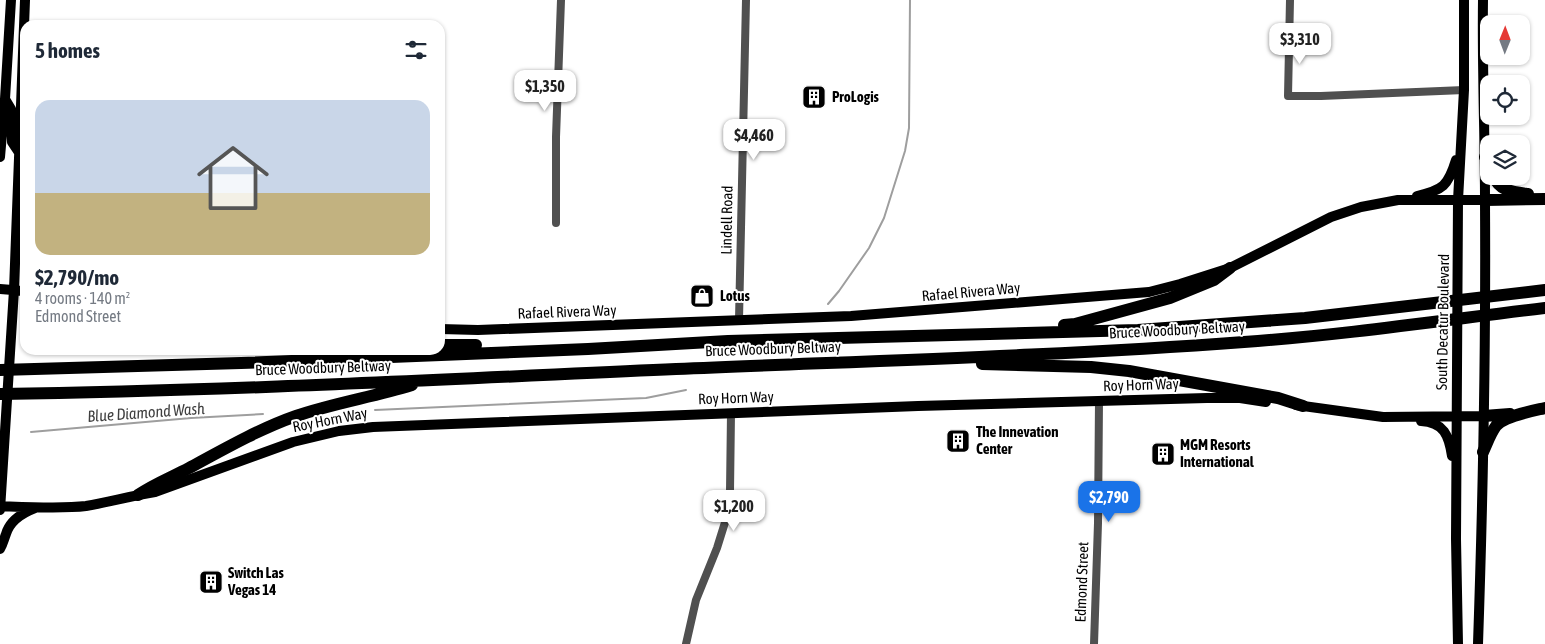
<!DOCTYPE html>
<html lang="en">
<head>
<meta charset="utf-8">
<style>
  body { margin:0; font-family:"Asap Condensed",sans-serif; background:#f6f6f7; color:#1f2937; height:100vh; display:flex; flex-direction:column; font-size:19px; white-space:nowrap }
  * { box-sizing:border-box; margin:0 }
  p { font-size:16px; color:#747a83 }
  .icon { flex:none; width:28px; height:28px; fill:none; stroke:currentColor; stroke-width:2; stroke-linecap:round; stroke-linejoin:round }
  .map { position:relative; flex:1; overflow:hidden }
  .drawer { position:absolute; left:20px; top:20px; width:425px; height:335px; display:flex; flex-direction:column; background:#fff; border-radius:15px; box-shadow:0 1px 4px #0004 }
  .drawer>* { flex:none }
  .needle { width:32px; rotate:1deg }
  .controls { position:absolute; left:1480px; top:15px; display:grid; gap:10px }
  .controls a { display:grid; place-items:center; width:50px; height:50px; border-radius:10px; background:#fff; box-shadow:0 1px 4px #0004; font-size:25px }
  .price { position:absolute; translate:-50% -42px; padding:0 11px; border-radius:10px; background:#fff; color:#222; font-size:16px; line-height:32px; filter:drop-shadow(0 1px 2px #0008) }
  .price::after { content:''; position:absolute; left:50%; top:30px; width:15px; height:11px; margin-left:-8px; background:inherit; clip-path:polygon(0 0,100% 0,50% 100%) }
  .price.current { background:#1a73e8; color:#fff }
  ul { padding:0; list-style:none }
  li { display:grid; align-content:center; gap:10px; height:265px; padding:0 15px }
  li+li { border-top:1px solid #e0e1e3 }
  li span { display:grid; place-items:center; height:155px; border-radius:15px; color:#555 }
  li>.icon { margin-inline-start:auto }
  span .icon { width:90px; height:90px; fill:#fffc; stroke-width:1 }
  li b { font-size:21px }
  h2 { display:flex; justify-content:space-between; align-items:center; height:60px; padding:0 15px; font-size:21px }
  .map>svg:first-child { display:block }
</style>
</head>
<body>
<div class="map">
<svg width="1545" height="644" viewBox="0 0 1545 644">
  <rect width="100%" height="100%" fill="#fff"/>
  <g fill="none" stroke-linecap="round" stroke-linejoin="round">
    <path stroke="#9e9e9e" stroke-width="2" d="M828 304 839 291 869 248 884 218 905 151 909 128 910 0
      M375 410 622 399 646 398 686 390
      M31 432 191 418 263 414"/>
    <path stroke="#505050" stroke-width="8" d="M1290 0 1288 96H1321L1464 90
      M556 223V137L561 0
      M739 320 746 0
      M686 644 696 600 717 548 727 516 730 491 731 413
      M1094 644 1098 523 1099 401"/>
    <path stroke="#000" stroke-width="10" d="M5 99 11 109 12 142 20 154
      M0 157 5 99 11 0
      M1417 196C1443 190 1448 186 1456 160
      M18 244 25 262
      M0 289 25 291
      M440 329 478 330 851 316 1149 292 1180 284 1230 268 1331 217 1361 207 1398 200H1485
      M1296 405 1383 417 1484 416
      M1421 421C1444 422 1449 436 1452 456
      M0 506C26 507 61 509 86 506 109 502 131 496 155 492L293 442 339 431 373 427 918 406 1207 398H1240L1266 402
      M0 510 14 290 25 0
      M0 549C3 544 4 539 6 534 10 520 22 513 35 508
      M1458 644 1456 539 1458 200 1464 90V0
      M1478 644C1483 496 1486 349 1485 201 1485 134 1482 67 1483 0"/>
    <path stroke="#000" stroke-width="12" d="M1485 157 1489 162
      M1494 176C1499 191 1513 192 1528 194
      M1485 200 1545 199
      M1064 325 1075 324 1170 298 1214 280 1230 268
      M440 345H476
      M982 364 1091 367 1129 371 1278 398 1303 406
      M0 370 241 363 588 349 728 341 1138 330 1305 318 1545 290
      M0 394C225 391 451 379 676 369 865 361 1055 356 1244 342 1344 335 1445 320 1545 308
      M1484 416 1510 414
      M1483 452C1487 444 1490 434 1496 426 1504 416 1532 411 1545 408
      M138 495C154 484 172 477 189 468 224 449 259 429 296 416 334 403 373 397 412 385"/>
  </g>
  <defs>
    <g id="building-square" transform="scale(1.25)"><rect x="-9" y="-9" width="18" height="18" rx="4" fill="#000" stroke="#fff"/><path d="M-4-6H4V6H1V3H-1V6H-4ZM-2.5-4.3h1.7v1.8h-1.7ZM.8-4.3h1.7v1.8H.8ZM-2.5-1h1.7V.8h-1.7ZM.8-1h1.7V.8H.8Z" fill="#fff"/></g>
    <g id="shop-square" transform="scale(1.25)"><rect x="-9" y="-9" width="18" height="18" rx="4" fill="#000" stroke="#fff"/><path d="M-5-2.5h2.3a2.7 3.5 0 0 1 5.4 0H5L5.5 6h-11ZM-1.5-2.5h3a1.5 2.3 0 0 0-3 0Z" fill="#fff"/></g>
  </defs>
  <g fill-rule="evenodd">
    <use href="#building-square" x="814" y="97"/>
    <use href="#shop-square" x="702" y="296"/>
    <use href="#building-square" x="958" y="441"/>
    <use href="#building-square" x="1163" y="454"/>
    <use href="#building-square" x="211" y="582"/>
  </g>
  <g text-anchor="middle" stroke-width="4" stroke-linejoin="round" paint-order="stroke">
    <g font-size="15" font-weight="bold" fill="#000" stroke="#fff" text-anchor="start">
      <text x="832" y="102">ProLogis</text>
      <text x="720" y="301">Lotus</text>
      <text x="976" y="437">The Innevation<tspan x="976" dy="17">Center</tspan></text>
      <text x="1180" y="450">MGM Resorts<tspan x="1180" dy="17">International</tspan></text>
      <text x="228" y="578">Switch Las<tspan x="228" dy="17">Vegas 14</tspan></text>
    </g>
    <g font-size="15" fill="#000" stroke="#fff">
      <text transform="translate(727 220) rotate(-89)" y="5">Lindell Road</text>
      <text transform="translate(971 292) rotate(-5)" y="5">Rafael Rivera Way</text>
      <text transform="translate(567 312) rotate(-2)" y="5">Rafael Rivera Way</text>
      <text transform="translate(1443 322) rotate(-89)" y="5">South Decatur Boulevard</text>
      <text transform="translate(1177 330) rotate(-3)" y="5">Bruce Woodbury Beltway</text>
      <text transform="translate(773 349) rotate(-2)" y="5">Bruce Woodbury Beltway</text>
      <text transform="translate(323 368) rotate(-2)" y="5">Bruce Woodbury Beltway</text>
      <text transform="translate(1141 385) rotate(-2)" y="5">Roy Horn Way</text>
      <text transform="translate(736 398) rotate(-2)" y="5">Roy Horn Way</text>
      <text transform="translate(330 420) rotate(-11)" y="5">Roy Horn Way</text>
      <text transform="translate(1082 582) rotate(-88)" y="5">Edmond Street</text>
    </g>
    <g font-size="16" font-style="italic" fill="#3f3f3f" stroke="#fff">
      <text transform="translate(146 412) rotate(-4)" y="6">Blue Diamond Wash</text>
    </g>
  </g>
</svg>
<div class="controls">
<a><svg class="needle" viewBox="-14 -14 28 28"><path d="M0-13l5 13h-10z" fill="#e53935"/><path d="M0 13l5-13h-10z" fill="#747a83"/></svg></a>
<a><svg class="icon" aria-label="locate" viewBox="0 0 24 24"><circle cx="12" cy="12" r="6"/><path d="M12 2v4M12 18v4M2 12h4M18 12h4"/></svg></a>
<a><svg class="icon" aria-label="layers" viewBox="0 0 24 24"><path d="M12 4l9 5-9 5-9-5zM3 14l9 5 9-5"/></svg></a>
</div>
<b class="price" style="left:1300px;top:65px">$3,310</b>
<b class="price" style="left:545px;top:112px">$1,350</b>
<b class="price" style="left:754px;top:161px">$4,460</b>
<b class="price current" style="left:1109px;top:523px">$2,790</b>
<b class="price" style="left:734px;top:532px">$1,200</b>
<section class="drawer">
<h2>5 homes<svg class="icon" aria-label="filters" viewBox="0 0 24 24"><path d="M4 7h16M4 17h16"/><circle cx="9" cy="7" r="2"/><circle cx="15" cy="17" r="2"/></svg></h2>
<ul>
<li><span style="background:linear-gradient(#c9d6e8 60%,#c2b280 0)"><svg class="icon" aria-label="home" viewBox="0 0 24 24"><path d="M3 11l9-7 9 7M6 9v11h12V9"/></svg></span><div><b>$2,790/mo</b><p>4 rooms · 140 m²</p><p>Edmond Street</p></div></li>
</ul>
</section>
</div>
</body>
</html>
